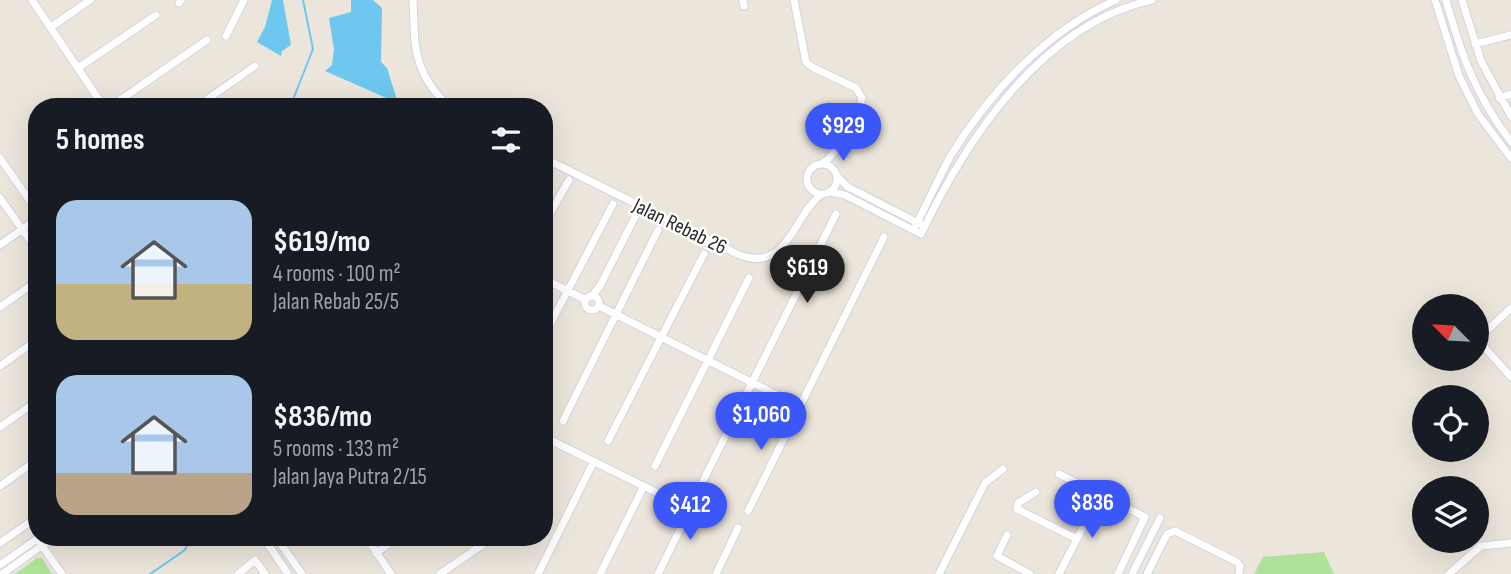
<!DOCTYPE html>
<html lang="en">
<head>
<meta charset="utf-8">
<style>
  body { margin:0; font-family:"Sofia Sans Condensed",sans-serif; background:#20242c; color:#f1f3f6; height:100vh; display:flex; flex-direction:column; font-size:26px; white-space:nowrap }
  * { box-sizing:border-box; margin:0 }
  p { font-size:23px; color:#9ea1a6 }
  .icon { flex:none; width:38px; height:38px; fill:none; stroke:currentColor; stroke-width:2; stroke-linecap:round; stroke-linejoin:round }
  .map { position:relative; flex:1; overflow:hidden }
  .drawer { position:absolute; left:28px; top:98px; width:525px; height:448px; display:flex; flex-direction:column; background:#171b24; border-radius:28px; box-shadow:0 7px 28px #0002 }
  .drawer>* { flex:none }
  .needle { width:46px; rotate:294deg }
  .buttons { position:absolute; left:1412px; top:294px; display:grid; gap:14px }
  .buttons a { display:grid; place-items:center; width:77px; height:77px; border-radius:50%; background:#171b24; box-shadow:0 7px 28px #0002; font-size:35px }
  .price { position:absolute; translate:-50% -60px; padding:0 16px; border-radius:24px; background:#3b57f9; color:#fff; font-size:23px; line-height:46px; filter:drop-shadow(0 2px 4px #0008) }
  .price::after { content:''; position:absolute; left:50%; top:42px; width:21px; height:16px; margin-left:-10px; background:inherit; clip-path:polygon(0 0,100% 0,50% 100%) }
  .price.selected { background:#222; color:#fff }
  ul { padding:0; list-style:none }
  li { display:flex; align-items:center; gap:21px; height:175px; padding:0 28px }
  li span { display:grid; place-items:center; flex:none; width:196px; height:140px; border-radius:21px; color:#555 }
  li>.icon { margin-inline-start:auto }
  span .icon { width:84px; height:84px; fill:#fffc; stroke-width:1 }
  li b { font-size:30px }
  h2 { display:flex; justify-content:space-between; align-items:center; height:84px; padding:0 28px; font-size:30px }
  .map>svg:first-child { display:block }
</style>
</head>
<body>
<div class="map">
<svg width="1511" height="574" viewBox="0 0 1511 574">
  <rect width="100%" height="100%" fill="#ece5db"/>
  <path fill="#aee298" d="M1324 552 1334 574H1254L1263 557Z
    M37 558H42L52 574H15Z"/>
  <path fill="#6ec7ee" d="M272 0H283L291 45 282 51 281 56 257 42 265 27Z
    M351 0H373L382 8 381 62 387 68 398 103 325 71 332 65 334 49 329 18 351 12Z"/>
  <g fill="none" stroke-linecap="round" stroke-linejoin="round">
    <path stroke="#6ec7ee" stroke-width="2" d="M290 107 313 49 303 0
      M150 574 185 550 191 537"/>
    <g stroke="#d1d3e3" stroke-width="9">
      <path id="minor" d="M32 0 104 107
        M413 0C415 47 412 71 449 107
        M743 0 744 6
        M794 0 806 62 812 67 856 88 862 98C859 116 838 153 823 163
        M1435 0 1459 76 1478 114 1511 158
        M1446 0C1462 57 1475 94 1511 142
        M1462 0 1481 61 1511 116
        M179 3 181 0
        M51 27 90 0
        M226 36 244 0
        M1475 44 1511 35
        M78 68 156 15
        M1499 98 1511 94
        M110 107 207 40
        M196 107 255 66
        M339 107 341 104
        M0 158 37 211
        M544 158 737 254C788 275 792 216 822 194
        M807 179a15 15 0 1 1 30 0a15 15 0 1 1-30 0Z
        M837 176 848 187 920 224
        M829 192 845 195 921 234C967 138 1042 24 1152 0
        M0 198 37 250
        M544 224 569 180
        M914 229C926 206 937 181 950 157 988 94 1047 30 1116 0
        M0 245 37 219
        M544 279 586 300
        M592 296 600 286 640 207
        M585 303a7 7 0 1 1 14 0a7 7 0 1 1-14 0Z
        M599 306 799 406
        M0 307 37 281
        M1511 308 1479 338V341L1511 377
        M544 336 613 204
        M0 366 37 340
        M563 421 658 230
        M0 427 37 401
        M544 437 686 507 687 515 658 574
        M608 441 704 254
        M655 466 749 278
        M1059 474 1145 517 1118 574
        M0 486 37 460
        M700 487 836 214
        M1036 492 1018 503 1017 509 1077 539
        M748 511 884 237
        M1007 535 997 556 1030 574
        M263 537 288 574
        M276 537 302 574
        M366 537 391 574
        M0 543 37 517
        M40 543 62 574
        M376 553 399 537
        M0 565 40 537
        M2 574 54 537
        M238 574 255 560 265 574
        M440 574 485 543
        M538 574 594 461
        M600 574 644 486
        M716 574 738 528
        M939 574 985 483 1003 469
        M1059 574 1100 494
        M1132 574 1160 518
        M1147 574 1167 534 1175 531 1237 562 1240 566 1239 574
        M1449 574 1481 546 1511 543"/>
    </g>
    <use href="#minor" stroke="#fff" stroke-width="7"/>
  </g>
  <g text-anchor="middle" stroke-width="5" stroke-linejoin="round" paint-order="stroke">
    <g font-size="21" fill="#2a2a2a" stroke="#fff">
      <text transform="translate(680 226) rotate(26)" y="7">Jalan Rebab 26</text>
    </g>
  </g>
</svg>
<div class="buttons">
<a><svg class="needle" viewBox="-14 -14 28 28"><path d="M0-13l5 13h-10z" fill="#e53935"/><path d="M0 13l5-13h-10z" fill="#9ea1a6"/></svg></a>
<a><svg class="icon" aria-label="locate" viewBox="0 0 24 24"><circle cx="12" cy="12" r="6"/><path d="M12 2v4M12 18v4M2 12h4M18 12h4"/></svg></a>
<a><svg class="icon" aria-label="layers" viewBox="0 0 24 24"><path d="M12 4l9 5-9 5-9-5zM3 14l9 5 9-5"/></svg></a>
</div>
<b class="price" style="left:843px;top:163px">$929</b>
<b class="price selected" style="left:807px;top:305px">$619</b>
<b class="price" style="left:761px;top:452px">$1,060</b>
<b class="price" style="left:1092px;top:540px">$836</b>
<b class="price" style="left:690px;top:542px">$412</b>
<section class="drawer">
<h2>5 homes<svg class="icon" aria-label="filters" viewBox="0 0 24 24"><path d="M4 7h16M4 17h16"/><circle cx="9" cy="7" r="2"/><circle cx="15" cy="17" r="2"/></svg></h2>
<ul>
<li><span style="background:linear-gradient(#a9c7e8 60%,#c2b280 0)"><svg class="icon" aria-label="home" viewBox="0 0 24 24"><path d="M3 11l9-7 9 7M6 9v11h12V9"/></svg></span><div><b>$619/mo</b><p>4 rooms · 100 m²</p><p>Jalan Rebab 25/5</p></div></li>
<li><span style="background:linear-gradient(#a9c7e8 70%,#b9a48a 0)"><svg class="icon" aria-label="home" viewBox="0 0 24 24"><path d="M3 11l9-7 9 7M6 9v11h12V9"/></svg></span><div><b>$836/mo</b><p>5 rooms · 133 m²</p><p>Jalan Jaya Putra 2/15</p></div></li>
</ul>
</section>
</div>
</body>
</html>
